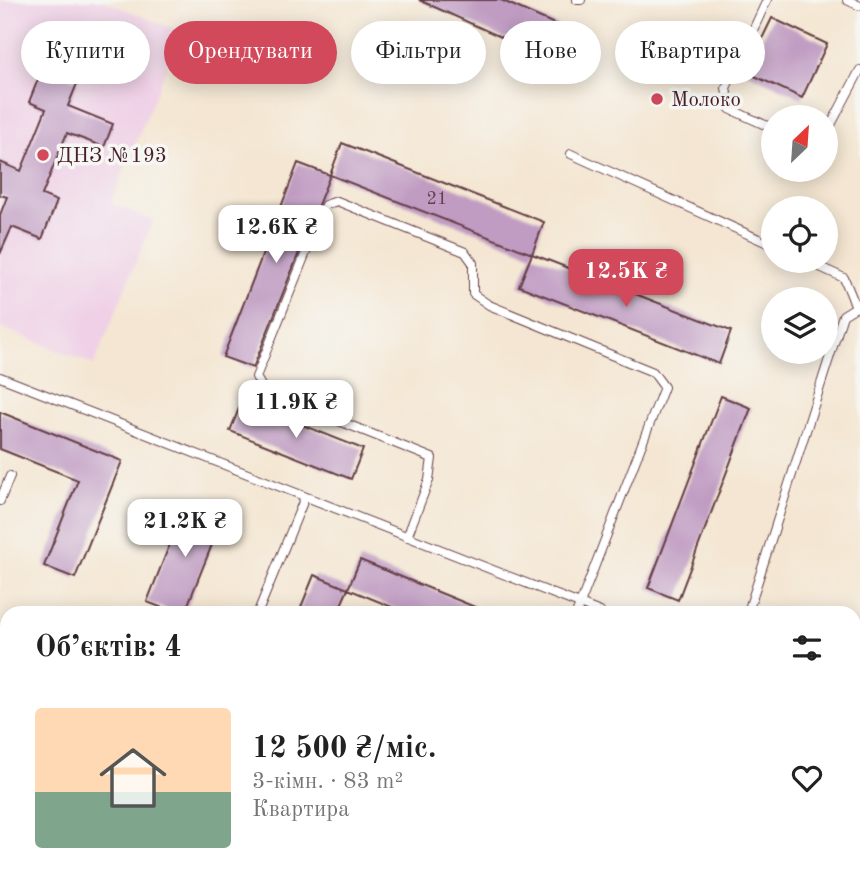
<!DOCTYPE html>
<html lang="uk">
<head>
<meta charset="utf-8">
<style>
  body { margin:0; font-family:"Old Standard TT",serif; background:#f2f2f2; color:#222; height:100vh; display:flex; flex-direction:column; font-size:26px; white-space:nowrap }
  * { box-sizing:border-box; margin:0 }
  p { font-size:23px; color:#767676 }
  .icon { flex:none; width:38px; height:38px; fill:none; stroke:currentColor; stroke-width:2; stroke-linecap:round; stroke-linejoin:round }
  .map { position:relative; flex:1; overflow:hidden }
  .side { position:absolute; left:0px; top:606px; width:861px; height:275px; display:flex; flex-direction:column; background:#fff; border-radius:21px 21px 0 0; box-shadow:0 4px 18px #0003 }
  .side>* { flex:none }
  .top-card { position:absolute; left:21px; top:21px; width:819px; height:63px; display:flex; gap:14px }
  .needle { width:46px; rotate:25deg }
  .fabs { position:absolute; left:761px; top:105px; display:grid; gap:14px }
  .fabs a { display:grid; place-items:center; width:77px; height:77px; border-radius:50%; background:#fff; box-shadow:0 4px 18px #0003; font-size:35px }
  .price { position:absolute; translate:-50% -60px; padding:0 16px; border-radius:14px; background:#fff; color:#222; font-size:23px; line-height:46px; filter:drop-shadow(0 2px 4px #0008) }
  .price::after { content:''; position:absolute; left:50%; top:42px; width:21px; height:16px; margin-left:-10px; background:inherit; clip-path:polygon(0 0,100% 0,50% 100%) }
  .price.current { background:#d1495b; color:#fff }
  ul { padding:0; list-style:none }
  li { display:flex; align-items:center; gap:21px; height:175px; padding:0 35px }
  li span { display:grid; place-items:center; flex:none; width:196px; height:140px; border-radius:7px; color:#555 }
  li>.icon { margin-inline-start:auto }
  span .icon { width:84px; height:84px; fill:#fffc; stroke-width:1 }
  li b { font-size:30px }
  h2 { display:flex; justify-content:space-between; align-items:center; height:84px; padding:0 35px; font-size:30px }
  .pill { padding:0 24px; border-radius:32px; background:#fff; box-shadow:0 4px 18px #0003; font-size:24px; line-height:63px }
  .pill.current { background:#d1495b; color:#fff }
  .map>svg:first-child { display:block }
</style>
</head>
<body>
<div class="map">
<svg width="860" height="880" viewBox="0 0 860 880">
  <rect width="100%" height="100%" fill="#f6f6f2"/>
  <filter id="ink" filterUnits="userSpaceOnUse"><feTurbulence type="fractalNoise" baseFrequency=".0143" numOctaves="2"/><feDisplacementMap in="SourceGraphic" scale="14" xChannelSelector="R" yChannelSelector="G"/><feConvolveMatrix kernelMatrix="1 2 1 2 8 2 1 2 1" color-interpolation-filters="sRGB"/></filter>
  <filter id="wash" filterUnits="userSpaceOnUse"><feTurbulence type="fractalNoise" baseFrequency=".00686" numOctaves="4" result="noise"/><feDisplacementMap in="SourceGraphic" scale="28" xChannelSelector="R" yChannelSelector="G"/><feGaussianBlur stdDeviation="1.57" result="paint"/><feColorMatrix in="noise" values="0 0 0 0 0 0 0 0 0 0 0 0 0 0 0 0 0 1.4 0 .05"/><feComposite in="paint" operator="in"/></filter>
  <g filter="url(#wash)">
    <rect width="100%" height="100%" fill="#f4e6d2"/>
    <path fill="#efd0e6" d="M0 0H102L181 32 111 203 153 220 94 365 0 327Z"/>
    <g id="blocks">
      <path fill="#c09bc2" d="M419 0H501L579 35 565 66Z
        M772 18 827 44 802 98 746 72Z
        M43 67 78 81 68 106 113 124 104 147 67 133 42 195 57 201 42 239 12 227 0 254V215L7 197 0 195V162L21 171 46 109 29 102Z
        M342 143 544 222 532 254 330 175Z
        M298 163 330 175 253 368 223 357Z
        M532 254 731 331 719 364 519 286Z
        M721 396 751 408 678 600 648 588Z
        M242 401 363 449 351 479 230 431Z
        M0 412 122 461 75 578 44 566 78 480 0 449Z
        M186 503 223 517 185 612H173L147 602Z
        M360 560 487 612H404L348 589Z
        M314 575 348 589 338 612H299Z"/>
    </g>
  </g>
  <g filter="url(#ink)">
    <use href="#blocks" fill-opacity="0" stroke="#643d44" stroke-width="2"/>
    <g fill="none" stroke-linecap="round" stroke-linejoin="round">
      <g stroke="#643d44" stroke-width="10">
        <path id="service" d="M577 0H581
          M767 0 726 88 730 109 774 129
          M847 0 860 6
          M826 134 860 70
          M571 154 774 246
          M807 261 844 278 856 307 860 309
          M0 377 600 612
          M0 501 10 476
          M407 537 429 480 432 458 264 391 256 377 325 205 337 201 465 252 473 263V294L489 305 653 372 664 387 577 612
          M258 612 305 497
          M748 612 843 315 856 307
          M0 645 7 648
          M854 712 860 714
          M149 880 151 873
          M422 880 425 873"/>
      </g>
      <g stroke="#643d44" stroke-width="22">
        <path id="tertiary" d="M854 777 860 751
          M831 880 832 873"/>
      </g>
      <use href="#service" stroke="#fff" stroke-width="8"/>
      <use href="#tertiary" stroke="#fff" stroke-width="19"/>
    </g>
  </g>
  <g fill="#d1495b" stroke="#f6f6f2" stroke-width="2.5">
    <circle cx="657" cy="99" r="7"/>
    <circle cx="43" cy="155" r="7"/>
  </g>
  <g text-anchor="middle" stroke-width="7" stroke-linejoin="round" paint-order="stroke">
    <g font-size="18" fill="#683e51">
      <text x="437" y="204">21</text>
    </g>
    <g font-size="21" fill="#4a1f2b" stroke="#f6f6f2" text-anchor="start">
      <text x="671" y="106">Молоко</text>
      <text x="57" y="162">ДНЗ №193</text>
    </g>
  </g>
</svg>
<div class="fabs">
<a><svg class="needle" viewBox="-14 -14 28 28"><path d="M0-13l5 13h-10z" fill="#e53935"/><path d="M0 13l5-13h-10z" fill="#767676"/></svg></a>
<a><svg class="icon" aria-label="locate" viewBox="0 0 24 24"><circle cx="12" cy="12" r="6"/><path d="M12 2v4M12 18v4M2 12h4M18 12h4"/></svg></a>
<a><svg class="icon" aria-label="layers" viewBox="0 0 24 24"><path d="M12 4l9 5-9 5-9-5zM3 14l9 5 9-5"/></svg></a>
</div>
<b class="price" style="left:276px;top:265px">12.6K ₴</b>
<b class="price current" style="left:626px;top:309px">12.5K ₴</b>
<b class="price" style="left:296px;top:440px">11.9K ₴</b>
<b class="price" style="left:185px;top:559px">21.2K ₴</b>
<div class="top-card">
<a class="pill">Купити</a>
<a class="pill current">Орендувати</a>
<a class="pill">Фільтри</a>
<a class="pill">Нове</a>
<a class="pill">Квартира</a>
</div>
<section class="side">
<h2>Об’єктів: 4<svg class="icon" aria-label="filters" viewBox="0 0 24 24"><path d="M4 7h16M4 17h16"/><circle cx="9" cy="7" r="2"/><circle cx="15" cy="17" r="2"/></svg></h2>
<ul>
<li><span style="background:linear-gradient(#ffd9b3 60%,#7fa58c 0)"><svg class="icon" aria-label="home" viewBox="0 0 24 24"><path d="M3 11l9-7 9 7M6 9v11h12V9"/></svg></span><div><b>12 500 ₴/міс.</b><p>3-кімн. · 83 m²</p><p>Квартира</p></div><svg class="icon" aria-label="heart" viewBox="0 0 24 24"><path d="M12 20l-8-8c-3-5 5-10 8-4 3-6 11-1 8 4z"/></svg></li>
</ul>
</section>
</div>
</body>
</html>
